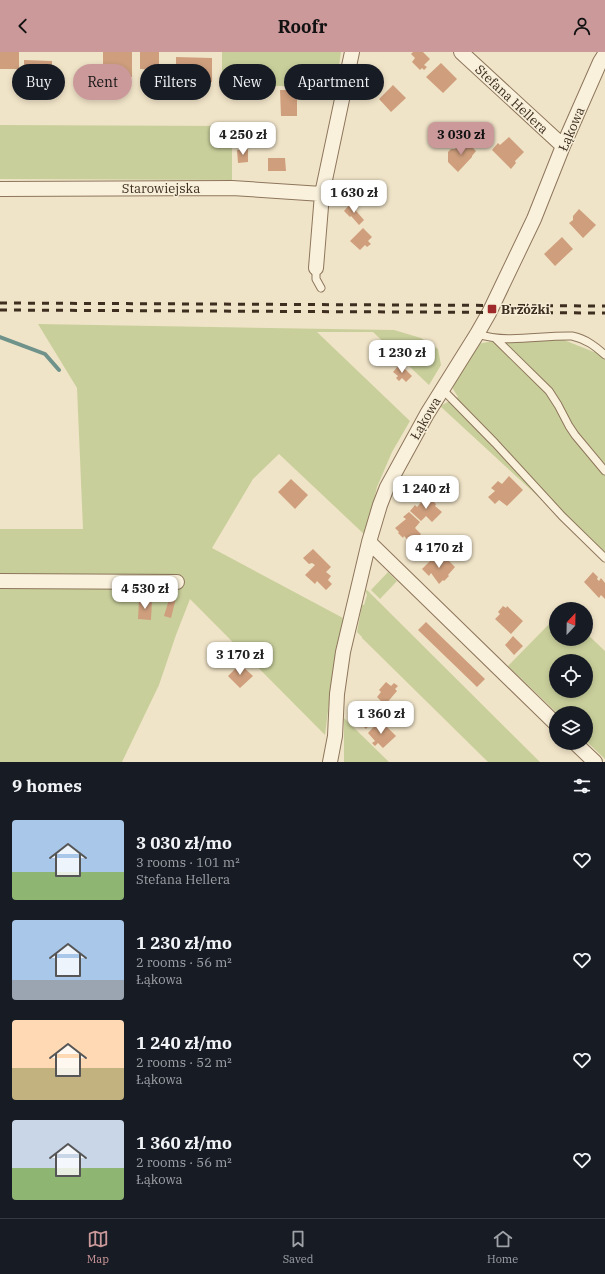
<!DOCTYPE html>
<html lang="en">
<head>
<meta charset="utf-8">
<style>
  body { margin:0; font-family:"IBM Plex Serif",serif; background:#20242c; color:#f1f3f6; height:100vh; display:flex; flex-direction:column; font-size:15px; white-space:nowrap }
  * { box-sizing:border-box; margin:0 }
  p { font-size:13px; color:#9ea1a6 }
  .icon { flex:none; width:22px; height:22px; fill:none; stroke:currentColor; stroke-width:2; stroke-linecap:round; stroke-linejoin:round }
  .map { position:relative; height:710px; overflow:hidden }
  .sheet { display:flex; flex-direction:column; background:#171b24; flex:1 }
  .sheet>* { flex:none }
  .banner { position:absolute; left:12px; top:12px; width:400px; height:36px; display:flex; gap:8px }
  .needle { width:26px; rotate:22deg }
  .fabs { position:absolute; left:549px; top:550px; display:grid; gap:8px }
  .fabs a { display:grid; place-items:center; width:44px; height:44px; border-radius:50%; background:#171b24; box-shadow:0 2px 6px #0003; font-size:20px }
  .price { position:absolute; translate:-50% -34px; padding:0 9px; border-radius:8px; background:#fff; color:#222; font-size:13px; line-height:26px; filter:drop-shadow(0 1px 2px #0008) }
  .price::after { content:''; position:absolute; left:50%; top:24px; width:12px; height:9px; margin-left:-6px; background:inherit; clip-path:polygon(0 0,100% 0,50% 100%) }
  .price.on { background:#cc999b; color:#111 }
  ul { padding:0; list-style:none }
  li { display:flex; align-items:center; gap:12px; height:100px; padding:0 12px }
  li span { display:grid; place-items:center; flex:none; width:112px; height:80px; border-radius:4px; color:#555 }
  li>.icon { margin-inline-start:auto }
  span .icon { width:48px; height:48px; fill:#fffc; stroke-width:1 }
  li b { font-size:17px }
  h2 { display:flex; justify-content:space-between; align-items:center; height:48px; padding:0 12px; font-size:17px }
  .pill { padding:0 14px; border-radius:18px; background:#171b24; box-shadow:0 2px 6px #0003; font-size:14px; line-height:36px }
  .pill.on { background:#cc999b; color:#111 }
  header { display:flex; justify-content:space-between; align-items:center; height:52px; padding:0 12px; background:#cc999b; color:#111; font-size:18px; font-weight:800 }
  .tab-bar { display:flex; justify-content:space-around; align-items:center; height:56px; border-top:1px solid #363941; background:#171b24; font-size:11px; color:#9ea1a6 }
  .tab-bar a { display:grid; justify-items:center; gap:2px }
  .tab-bar .on { color:#cc999b }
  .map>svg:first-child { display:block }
</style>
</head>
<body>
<header><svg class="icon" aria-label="back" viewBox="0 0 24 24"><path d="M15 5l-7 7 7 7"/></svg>Roofr<svg class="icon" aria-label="person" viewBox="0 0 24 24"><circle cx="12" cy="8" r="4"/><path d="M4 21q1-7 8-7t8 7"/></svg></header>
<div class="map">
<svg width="605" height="710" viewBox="0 0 605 710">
  <rect width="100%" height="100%" fill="#f0e4c8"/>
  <path fill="#c9cf9b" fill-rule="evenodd" d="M222 0H341L336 35 222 33Z
    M0 73 232 74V128L0 127Z
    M38 272 394 278 421 286 438 297 441 313 429 333 373 280H317L410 369 392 400 377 435 366 484 279 402 253 427 212 496 343 566 329 651 325 683 190 547 176 583 159 633 122 710H0V477H83L77 336Z
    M564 288 594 300 605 298V506L440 354 458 345 453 337 454 327 477 292 488 290Z
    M388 520 397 529 380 547 371 538Z
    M365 537 368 539 540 710H488L362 586V585L357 580 362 553H364L367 543Z
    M556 565V587H586V581L605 599V707L586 689V661H557L508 614ZM556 609H586V639H556Z
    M344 666 389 710H344Z"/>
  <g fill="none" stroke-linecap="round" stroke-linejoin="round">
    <path stroke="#6f938a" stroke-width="4" d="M0 285 45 302 59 318"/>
  </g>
  <path fill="#cf9f7d" d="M0 0H19V17H0Z
    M103 0H132V25H116V17H103Z
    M140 0H159V18L140 17Z
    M413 0H423L430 7 424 13 427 15 424 18 422 16 420 18 412 10 415 6 411 2Z
    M176 5 212 6V30L176 29Z
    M24 8 52 9V26H41V33H24Z
    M441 11 457 27 443 41 426 25Z
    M393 33 406 46 391 60 379 47Z
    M280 38H297V64H281Z
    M509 85 524 100 515 109 516 111 511 117 492 98 498 91 500 93Z
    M465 88 476 99 472 104V105L458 120 448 110V100L451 97H455Z
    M248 97V110L238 111 237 98Z
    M268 106H285L286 119H268Z
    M350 152 364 168 359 173 351 164 350 165 344 159Z
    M579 157 596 173 583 186 569 171 573 168V164Z
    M363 176 372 185 368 189 371 192 367 195 365 193 360 198 350 189Z
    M562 185 573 197 555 214 544 202Z
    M400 312 412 324 406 330 402 326 399 329 396 326 398 324 393 320Z
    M509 424 523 438 507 454 499 448 495 452 488 445 495 439 491 436 498 429 502 432Z
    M291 427 308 443 295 457 278 440Z
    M426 445 429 448 431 447 436 452 435 454 442 460 432 470 426 464 421 469 410 459 415 453 417 455Z
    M409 460 420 470 415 476 421 482 411 491 404 484 403 486 398 481 399 480 395 476 406 467 403 465Z
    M313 497 331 515 326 520 331 524 328 528 332 532 326 538 317 529 315 532 305 523 315 513 312 511 309 512 303 506Z
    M445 505 455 515 448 523 449 524 444 529 443 528 439 532 431 521 429 524 422 517 433 506 439 512Z
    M593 520 598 525 597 527 599 529 601 526 605 531V547L601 543 599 546 584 530Z
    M170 544 176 546 171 566 164 564Z
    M139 548 152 549 151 568 138 567Z
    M503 554 506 556 507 554 523 569 511 582 495 567 500 562 498 560Z
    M426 570 485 627 477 635 418 578Z
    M513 584 523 594 514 603 505 593Z
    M240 612 253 624 240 636 228 624Z
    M386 630 391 634 394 631 398 634 395 637 397 639 385 653 377 645 381 640 379 638Z
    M368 662 374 668 366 677 359 670Z
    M380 668 396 684 383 696 378 691 375 694 372 691 375 689 368 681Z"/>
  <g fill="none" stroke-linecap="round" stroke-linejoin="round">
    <g stroke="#8d765c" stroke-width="9">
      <path id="service" d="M316 216V227L321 236
        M477 282C509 292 540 283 572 284 586 287 595 294 605 303
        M496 287 549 339 558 353 569 374 575 383 605 419
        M442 337 495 391 562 464 605 506"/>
    </g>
    <g stroke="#8d765c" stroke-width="16">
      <path id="minor" d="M461 0 563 94
        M0 137 232 136 322 142
        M316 216 322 142 352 0
        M369 490 556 672
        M0 529 177 530
        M575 691 595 710
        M330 710 335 684 337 642 343 600 369 490 380 453 387 435 427 362 477 282 489 261 534 167 563 94 600 10 605 2"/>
    </g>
    <use href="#service" stroke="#faf1dc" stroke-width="7"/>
    <use href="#minor" stroke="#faf1dc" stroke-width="14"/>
    <path stroke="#3d2e20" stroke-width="3" stroke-dasharray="7 7" stroke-linecap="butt" d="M0 251 605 254
      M0 258 605 261"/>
  </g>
  <rect fill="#9e2a2b" stroke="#f7eed8" stroke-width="1.5" x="487" y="252" width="10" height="10" rx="2"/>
  <g text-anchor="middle" stroke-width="3" stroke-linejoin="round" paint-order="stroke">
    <g font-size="13" fill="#3d2e20" stroke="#f7eed8">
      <text transform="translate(512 47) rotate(43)" y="5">Stefana Hellera</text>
      <text transform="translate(571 77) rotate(-67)" y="5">Łąkowa</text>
      <text x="161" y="141">Starowiejska</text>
      <text transform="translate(425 366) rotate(-60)" y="5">Łąkowa</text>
    </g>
    <g font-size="13" font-weight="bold" fill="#3d2e20" stroke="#f7eed8" text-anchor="start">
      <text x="501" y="262">Brzózki</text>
    </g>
  </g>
</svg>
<div class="fabs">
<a><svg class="needle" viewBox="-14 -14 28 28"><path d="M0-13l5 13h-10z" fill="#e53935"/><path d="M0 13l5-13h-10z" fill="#9ea1a6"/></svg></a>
<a><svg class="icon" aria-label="locate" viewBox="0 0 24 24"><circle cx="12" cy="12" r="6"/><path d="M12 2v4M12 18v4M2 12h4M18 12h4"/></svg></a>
<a><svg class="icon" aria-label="layers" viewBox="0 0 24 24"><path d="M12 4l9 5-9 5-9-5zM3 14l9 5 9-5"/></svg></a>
</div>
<b class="price" style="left:243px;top:104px">4 250 zł</b>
<b class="price on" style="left:461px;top:104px">3 030 zł</b>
<b class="price" style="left:354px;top:162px">1 630 zł</b>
<b class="price" style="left:402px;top:322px">1 230 zł</b>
<b class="price" style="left:426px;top:458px">1 240 zł</b>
<b class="price" style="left:439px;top:517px">4 170 zł</b>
<b class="price" style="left:145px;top:558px">4 530 zł</b>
<b class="price" style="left:240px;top:624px">3 170 zł</b>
<b class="price" style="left:381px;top:683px">1 360 zł</b>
<div class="banner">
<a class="pill">Buy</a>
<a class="pill on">Rent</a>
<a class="pill">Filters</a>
<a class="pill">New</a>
<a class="pill">Apartment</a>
</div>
</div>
<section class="sheet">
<h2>9 homes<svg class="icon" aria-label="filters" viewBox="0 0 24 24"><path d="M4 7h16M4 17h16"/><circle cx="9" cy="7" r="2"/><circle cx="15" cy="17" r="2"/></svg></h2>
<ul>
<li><span style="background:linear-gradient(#a9c7e8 65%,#8fb573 0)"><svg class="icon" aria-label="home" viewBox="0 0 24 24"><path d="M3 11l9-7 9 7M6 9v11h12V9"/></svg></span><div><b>3 030 zł/mo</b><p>3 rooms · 101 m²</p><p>Stefana Hellera</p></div><svg class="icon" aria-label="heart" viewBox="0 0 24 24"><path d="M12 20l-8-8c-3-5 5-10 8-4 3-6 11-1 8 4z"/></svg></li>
<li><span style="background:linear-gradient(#a9c7e8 75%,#9aa5b1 0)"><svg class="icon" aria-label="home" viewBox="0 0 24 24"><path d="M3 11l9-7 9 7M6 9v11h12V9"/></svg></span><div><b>1 230 zł/mo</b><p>2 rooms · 56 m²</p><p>Łąkowa</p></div><svg class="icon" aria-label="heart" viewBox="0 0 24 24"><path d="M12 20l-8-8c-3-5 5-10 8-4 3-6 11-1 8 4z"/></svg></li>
<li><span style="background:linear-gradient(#ffd9b3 60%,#c2b280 0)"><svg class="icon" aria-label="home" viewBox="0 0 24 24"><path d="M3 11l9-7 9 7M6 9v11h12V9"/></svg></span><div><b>1 240 zł/mo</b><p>2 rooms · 52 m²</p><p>Łąkowa</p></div><svg class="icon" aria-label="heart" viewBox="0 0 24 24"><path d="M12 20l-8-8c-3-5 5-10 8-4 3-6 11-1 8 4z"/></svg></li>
<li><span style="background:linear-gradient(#c9d6e8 60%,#8fb573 0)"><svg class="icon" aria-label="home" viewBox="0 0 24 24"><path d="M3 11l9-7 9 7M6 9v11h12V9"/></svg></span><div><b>1 360 zł/mo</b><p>2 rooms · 56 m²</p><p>Łąkowa</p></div><svg class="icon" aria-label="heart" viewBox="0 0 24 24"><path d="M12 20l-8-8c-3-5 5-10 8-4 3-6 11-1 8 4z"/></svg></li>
</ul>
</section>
<nav class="tab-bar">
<a class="on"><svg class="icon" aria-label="map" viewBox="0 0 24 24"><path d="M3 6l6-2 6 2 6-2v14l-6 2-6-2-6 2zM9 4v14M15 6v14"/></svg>Map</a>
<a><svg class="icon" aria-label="saved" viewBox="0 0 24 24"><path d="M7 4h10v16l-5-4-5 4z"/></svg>Saved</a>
<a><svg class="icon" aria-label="home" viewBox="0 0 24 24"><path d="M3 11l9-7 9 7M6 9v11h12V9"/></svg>Home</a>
</nav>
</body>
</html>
